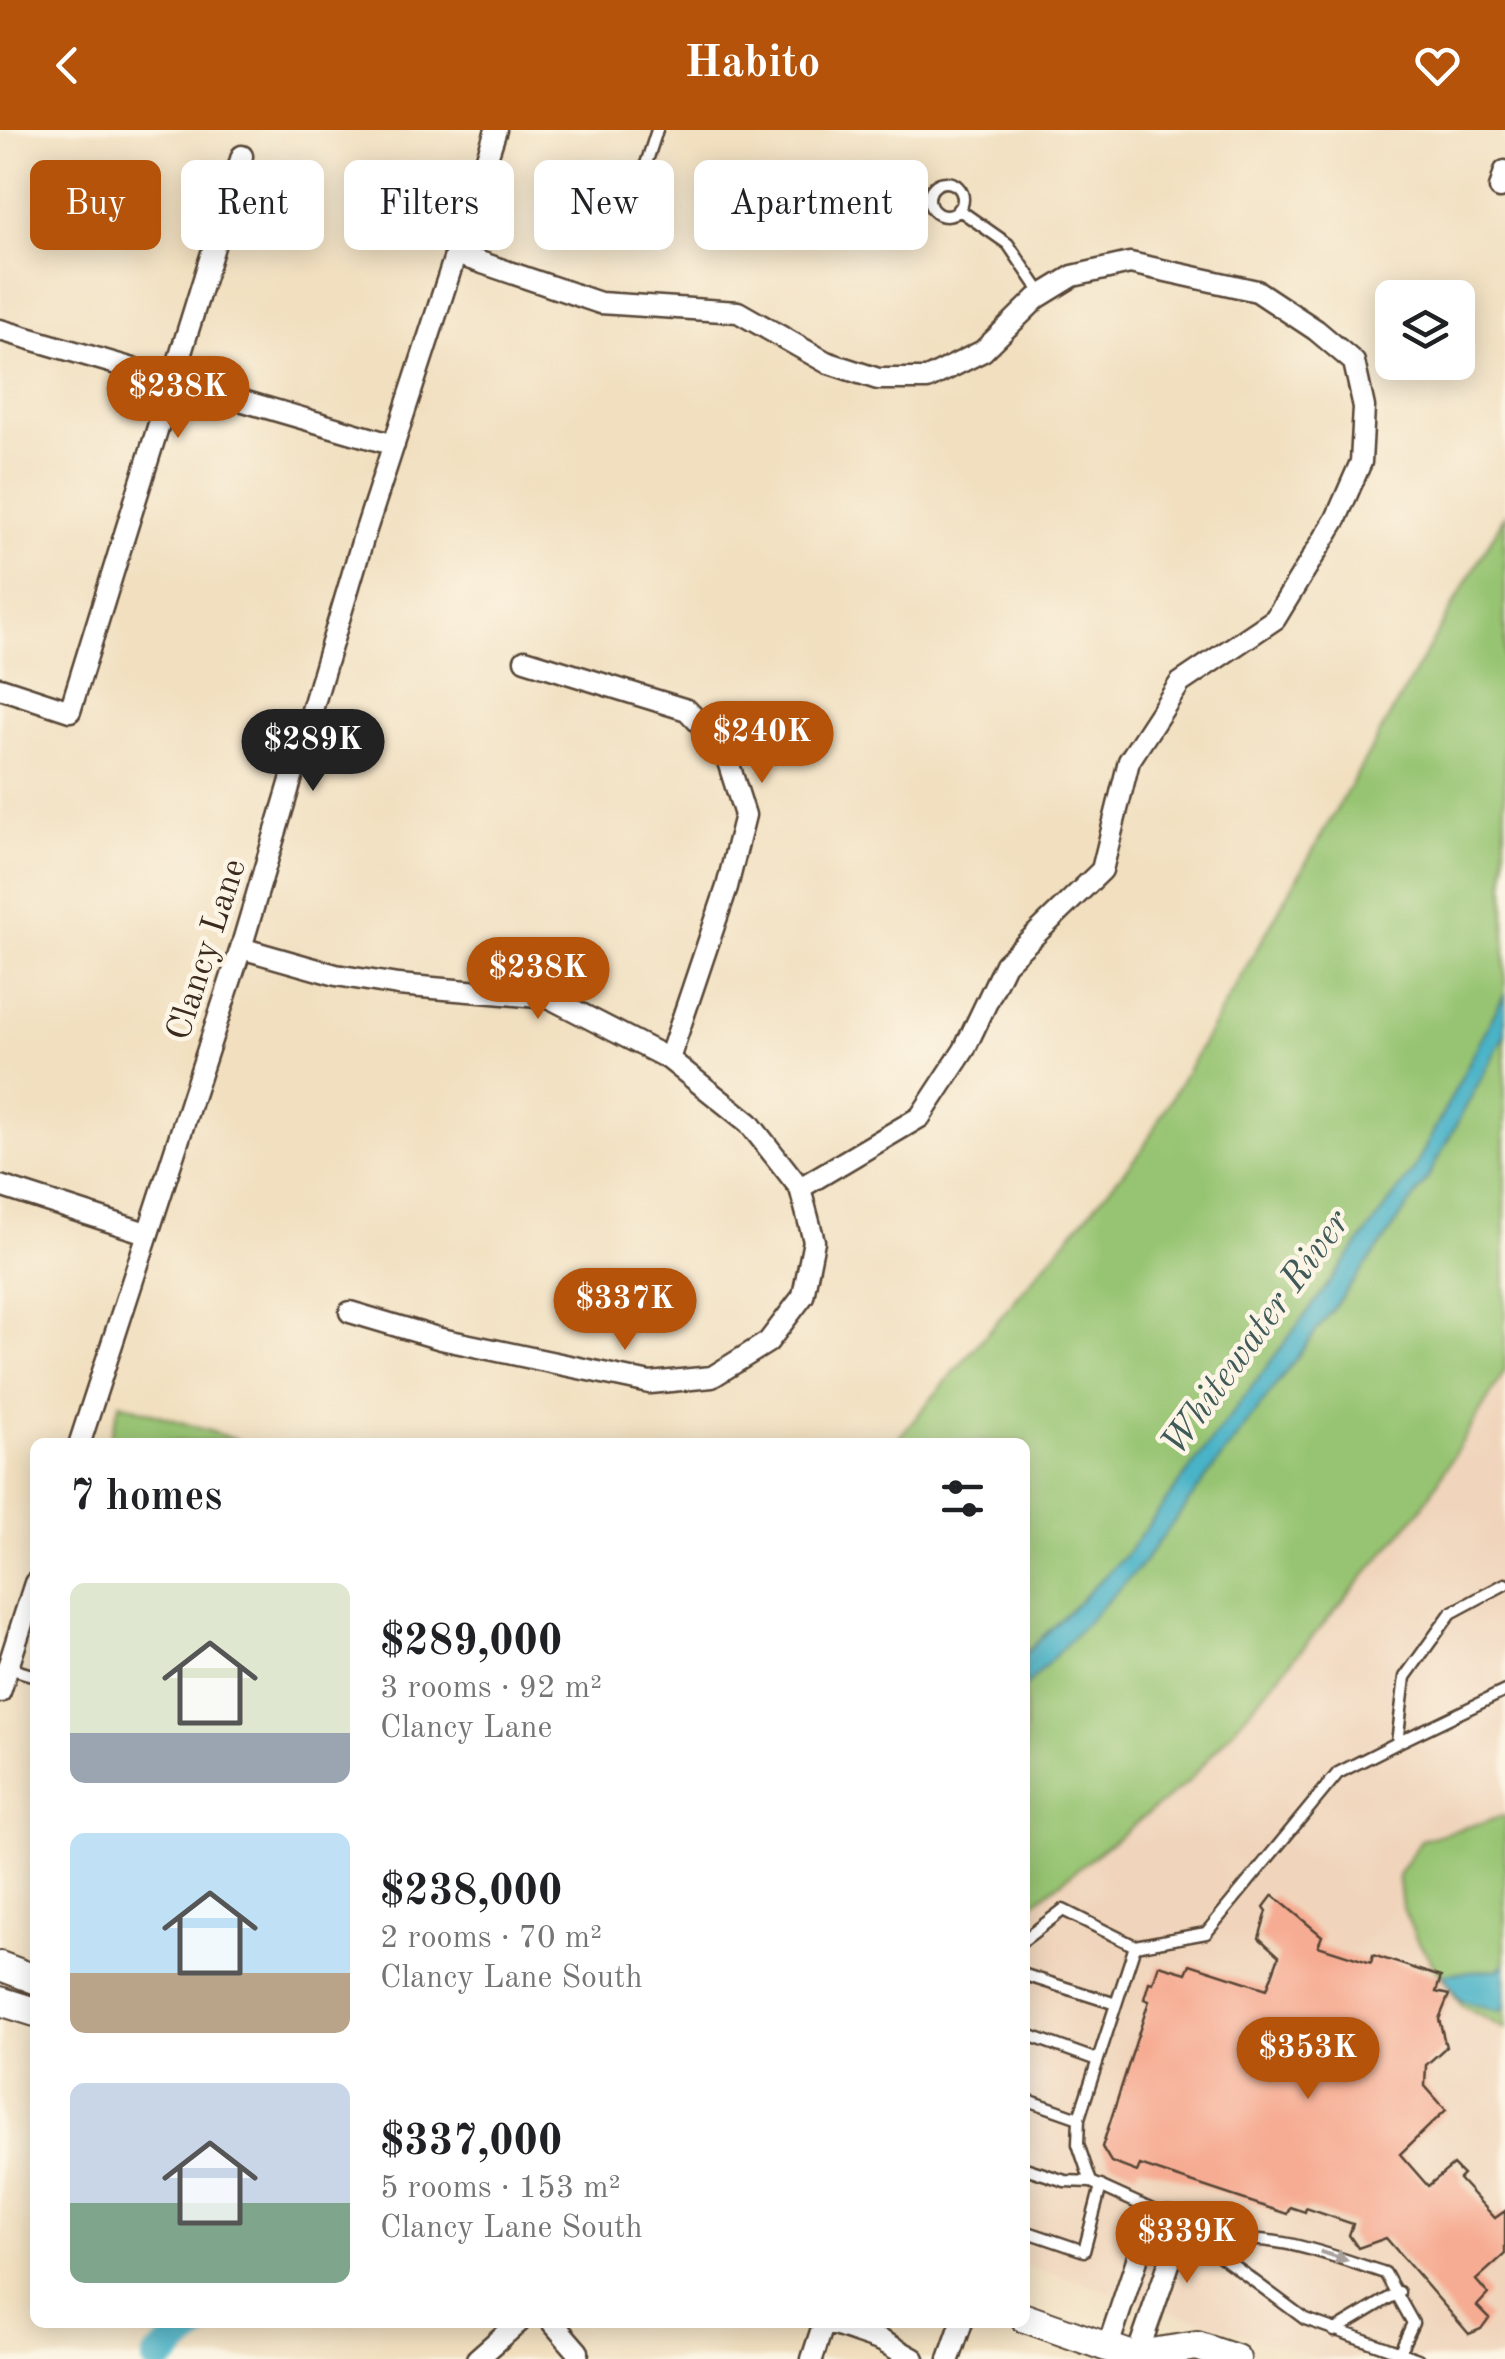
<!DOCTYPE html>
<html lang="en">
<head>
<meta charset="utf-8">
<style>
  body { margin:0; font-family:"Old Standard TT",serif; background:#f6f6f6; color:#202124; height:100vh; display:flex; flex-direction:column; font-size:38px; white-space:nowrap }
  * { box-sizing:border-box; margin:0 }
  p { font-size:32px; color:#757577 }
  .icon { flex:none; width:55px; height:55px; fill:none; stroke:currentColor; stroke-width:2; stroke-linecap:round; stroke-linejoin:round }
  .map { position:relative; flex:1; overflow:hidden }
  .details { position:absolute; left:30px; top:1308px; width:1000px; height:890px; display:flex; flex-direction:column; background:#fff; border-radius:15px; box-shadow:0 5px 25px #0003 }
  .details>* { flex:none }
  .banner { position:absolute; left:30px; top:30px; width:1000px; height:90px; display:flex; gap:20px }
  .tools { position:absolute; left:1375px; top:150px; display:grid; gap:20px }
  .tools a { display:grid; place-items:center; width:100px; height:100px; border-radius:15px; background:#fff; box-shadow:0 5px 25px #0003; font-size:50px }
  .price { position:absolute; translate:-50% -85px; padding:0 22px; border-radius:35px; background:#b45309; color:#fff; font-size:32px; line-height:65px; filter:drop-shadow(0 2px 5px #0008) }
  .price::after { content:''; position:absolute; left:50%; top:60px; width:30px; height:22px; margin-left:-15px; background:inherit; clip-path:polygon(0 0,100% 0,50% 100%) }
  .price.selected { background:#222; color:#fff }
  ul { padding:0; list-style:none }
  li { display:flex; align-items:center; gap:30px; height:250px; padding:0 40px }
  li span { display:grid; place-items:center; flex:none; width:280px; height:200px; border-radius:15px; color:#555 }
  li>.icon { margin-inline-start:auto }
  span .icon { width:120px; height:120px; fill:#fffc; stroke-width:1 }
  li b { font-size:42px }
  h2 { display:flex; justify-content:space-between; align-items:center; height:120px; padding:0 40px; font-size:42px }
  .pill { padding:0 35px; border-radius:15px; background:#fff; box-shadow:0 5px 25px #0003; font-size:35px; line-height:90px }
  .pill.selected { background:#b45309; color:#fff }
  header { display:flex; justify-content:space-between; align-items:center; height:130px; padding:0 40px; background:#b45309; color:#fff; font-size:45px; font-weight:800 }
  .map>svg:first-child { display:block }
</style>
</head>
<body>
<header><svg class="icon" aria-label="back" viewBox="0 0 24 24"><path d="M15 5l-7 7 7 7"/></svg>Habito<svg class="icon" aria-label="heart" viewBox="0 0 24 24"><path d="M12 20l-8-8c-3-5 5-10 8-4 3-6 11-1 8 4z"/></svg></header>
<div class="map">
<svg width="1505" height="2229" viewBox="0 0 1505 2229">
  <rect width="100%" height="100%" fill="#fcf5e5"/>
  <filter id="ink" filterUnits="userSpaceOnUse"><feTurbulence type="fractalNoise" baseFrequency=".01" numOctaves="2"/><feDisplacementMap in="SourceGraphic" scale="20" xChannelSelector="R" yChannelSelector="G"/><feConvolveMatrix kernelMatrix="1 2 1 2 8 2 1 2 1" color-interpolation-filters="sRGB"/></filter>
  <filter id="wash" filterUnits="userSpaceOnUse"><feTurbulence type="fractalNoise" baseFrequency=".0048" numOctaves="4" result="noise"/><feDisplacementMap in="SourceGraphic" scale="40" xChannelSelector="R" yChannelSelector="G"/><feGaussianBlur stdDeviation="2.25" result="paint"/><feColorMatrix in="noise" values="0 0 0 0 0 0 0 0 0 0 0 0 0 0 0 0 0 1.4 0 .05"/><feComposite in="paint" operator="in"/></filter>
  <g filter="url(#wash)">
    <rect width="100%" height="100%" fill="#f1dfbf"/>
    <path fill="#f0d5bc" d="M1505 1241V1686L1421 1710 1398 1745 1402 1776 1416 1808 1462 1876 1505 1899V2229H1320L1025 2135V1780L1188 1652 1420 1381Z"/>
    <path fill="#97c472" stroke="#697748" stroke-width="2.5" d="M1505 385V1241L1420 1381 1188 1652 1025 1780V1312H895L1141 1021Z
      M120 1273 244 1312H108Z
      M1505 1686V1899L1462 1876 1416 1808 1402 1776 1398 1745 1421 1710Z"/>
    <path fill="#4ab3c8" stroke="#426e73" stroke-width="2.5" d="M1505 863V904L1427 1049 1384 1111 1139 1438 1025 1557V1524L1126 1425 1413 1041Z
      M1505 1833V1878L1497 1882 1460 1870 1442 1844 1499 1839Z"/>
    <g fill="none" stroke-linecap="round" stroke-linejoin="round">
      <path stroke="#4ab3c8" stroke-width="32" d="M158 2229 201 2192"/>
    </g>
    <g id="blocks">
      <path fill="#f6ac93" d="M1273 1765 1322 1806 1318 1816 1371 1833 1373 1825 1441 1847 1436 1862 1449 1865 1439 1889 1446 1917 1426 1935 1425 1956 1446 1980 1400 2024 1428 2056 1453 2035 1463 2045 1459 2049 1495 2088 1505 2081V2124L1476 2150 1488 2164 1477 2176 1489 2188 1481 2199 1469 2204 1386 2108 1358 2118 1349 2105 1353 2094 1306 2078 1305 2082 1290 2077 1287 2084 1140 2035 1137 2042 1111 2032 1102 2017 1149 1871 1144 1869 1149 1852 1153 1853 1159 1835 1186 1843 1190 1834 1267 1859 1279 1826 1259 1808 1267 1781 1264 1777Z"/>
    </g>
  </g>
  <g filter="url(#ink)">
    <use href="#blocks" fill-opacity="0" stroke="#564536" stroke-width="2.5"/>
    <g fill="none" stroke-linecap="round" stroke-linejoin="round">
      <g stroke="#564536" stroke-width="15">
        <path id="lane" d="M929 69a17 17 0 1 1 34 0a17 17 0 1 1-34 0Z
          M550 68 627 93 657 0
          M958 79 1008 114 1042 164
          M9 1538 35 1546
          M1397 1613 1505 1561
          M1025 1809 1063 1780 1135 1816
          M1025 1845 1116 1874
          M1025 1904 1097 1930
          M1025 1969 1079 1988
          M1025 2038 1065 2051 1091 2052
          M1025 2101 1084 2121 1101 2056
          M1205 2113C1274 2101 1320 2122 1385 2143L1413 2193 1399 2223
          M1334 2201 1399 2162
          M1418 2229 1305 2189 1168 2087 1091 2052 1078 2014 1079 1988 1135 1816 1206 1803 1338 1643 1397 1613 1405 1547 1451 1483 1505 1454"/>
      </g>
      <g stroke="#564536" stroke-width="25">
        <path id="street" d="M1500 58 1505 41
          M456 124 600 173 738 182 826 232 878 249H927L983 221 1037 168 1073 146 1130 133 1257 161 1316 200 1354 232 1364 277 1361 332 1336 389 1275 489 1180 553 1129 631 1102 740 1005 834 964 920 920 987 800 1058
          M0 200 394 315
          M525 530 687 580 724 619 745 685 727 757 669 929
          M0 558 70 581 242 26
          M241 818 336 845 398 855 550 868 669 929 749 993 800 1058 814 1111 803 1166 768 1212 712 1247 650 1253 441 1209 350 1182
          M0 1056 146 1103
          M80 1312 241 818 363 409 496 0
          M0 1562 35 1453
          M552 2192 578 2222
          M826 2192 882 2211 914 2229
          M1108 2216 1147 2100 1168 2087 1177 2111 1137 2225
          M477 2229 519 2192
          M812 2229 824 2192
          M949 2229 962 2192"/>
      </g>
      <g stroke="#564536" stroke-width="32">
        <path id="secondary" d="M0 1836 35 1849
          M0 1871 35 1882
          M1025 2188 1141 2229
          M1137 2225 1197 2216 1236 2229"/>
      </g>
      <use href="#lane" stroke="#fff" stroke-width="10"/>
      <use href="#street" stroke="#fff" stroke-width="20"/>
      <use href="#secondary" stroke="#fff" stroke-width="28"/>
    </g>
    <defs><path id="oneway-solid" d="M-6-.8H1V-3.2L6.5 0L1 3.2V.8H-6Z" transform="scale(2.5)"/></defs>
    <use fill="#a79f9a" href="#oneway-solid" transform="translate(1334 2126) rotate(18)"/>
  </g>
  <g text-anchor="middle" stroke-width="9" stroke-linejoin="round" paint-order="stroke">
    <g font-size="35" fill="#3b2a1e" stroke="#fcf5e5">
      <text transform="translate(205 819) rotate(-72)" y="12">Clancy Lane</text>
    </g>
    <g font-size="38" font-style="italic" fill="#405a5a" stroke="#fcf5e5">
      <text transform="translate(1254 1202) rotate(-54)" y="13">Whitewater River</text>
    </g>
  </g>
</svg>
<div class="tools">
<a><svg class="icon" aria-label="layers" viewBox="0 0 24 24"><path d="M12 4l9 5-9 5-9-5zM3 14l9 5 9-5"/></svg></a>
</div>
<b class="price" style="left:178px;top:311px">$238K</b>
<b class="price" style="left:762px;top:656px">$240K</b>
<b class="price selected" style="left:313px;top:664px">$289K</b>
<b class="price" style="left:538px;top:892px">$238K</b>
<b class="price" style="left:625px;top:1223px">$337K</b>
<b class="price" style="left:1308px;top:1972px">$353K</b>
<b class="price" style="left:1187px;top:2156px">$339K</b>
<div class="banner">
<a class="pill selected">Buy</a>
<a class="pill">Rent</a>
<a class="pill">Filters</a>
<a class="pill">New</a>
<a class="pill">Apartment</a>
</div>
<section class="details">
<h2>7 homes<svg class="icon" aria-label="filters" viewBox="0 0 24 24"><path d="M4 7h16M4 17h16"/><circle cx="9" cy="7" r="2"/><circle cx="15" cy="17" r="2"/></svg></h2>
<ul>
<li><span style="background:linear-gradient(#dfe7d0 75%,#9aa5b1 0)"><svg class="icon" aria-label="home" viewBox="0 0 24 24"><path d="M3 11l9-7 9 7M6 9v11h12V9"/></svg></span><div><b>$289,000</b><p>3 rooms · 92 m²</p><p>Clancy Lane</p></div></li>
<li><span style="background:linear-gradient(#bfe0f5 70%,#b9a48a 0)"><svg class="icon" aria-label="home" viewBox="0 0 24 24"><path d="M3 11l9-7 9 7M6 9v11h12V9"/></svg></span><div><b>$238,000</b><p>2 rooms · 70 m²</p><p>Clancy Lane South</p></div></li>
<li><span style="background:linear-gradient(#c9d6e8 60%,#7fa58c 0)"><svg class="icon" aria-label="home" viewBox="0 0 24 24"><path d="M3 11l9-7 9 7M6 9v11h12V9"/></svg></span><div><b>$337,000</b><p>5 rooms · 153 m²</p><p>Clancy Lane South</p></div></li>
</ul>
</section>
</div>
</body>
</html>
